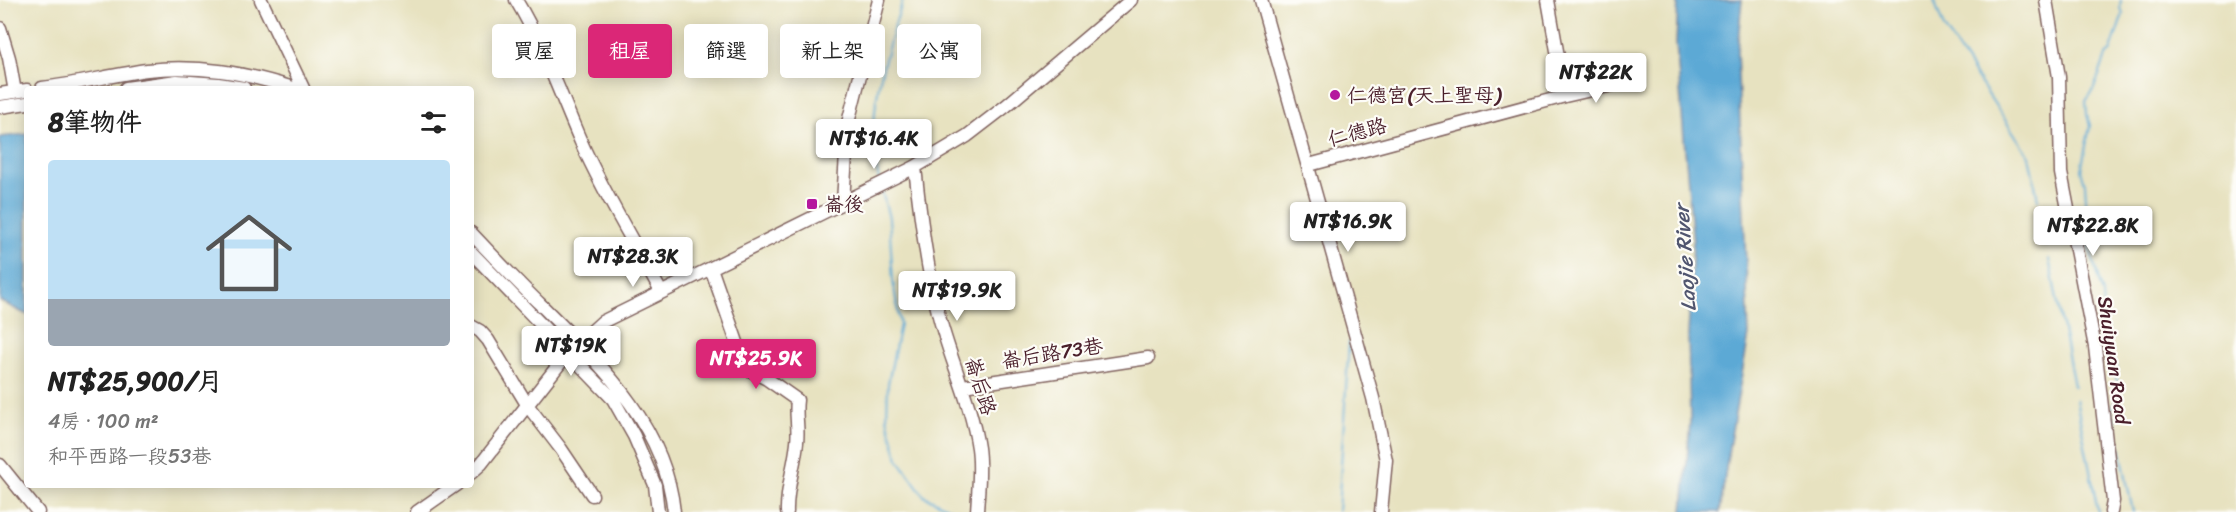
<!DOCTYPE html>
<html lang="zh-TW">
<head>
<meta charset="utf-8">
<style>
  body { margin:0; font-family:Sriracha,"LXGW WenKai TC",sans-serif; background:#f6f6f6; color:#222; height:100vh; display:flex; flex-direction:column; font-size:22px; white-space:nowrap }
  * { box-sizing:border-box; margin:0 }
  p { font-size:20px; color:#767676 }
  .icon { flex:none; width:33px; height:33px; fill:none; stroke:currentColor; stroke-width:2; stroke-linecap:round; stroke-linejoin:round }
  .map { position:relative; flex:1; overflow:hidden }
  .details { position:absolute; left:24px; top:86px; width:450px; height:402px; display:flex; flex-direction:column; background:#fff; border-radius:6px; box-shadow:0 3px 15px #0003 }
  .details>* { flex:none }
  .top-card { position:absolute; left:492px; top:24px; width:570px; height:54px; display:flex; gap:12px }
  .price { position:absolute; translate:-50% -51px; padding:0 14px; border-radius:6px; background:#fff; color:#222; font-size:20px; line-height:39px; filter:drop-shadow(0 2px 3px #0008) }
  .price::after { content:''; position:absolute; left:50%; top:36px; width:18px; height:14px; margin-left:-9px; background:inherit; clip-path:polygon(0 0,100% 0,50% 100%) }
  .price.selected { background:#db2777; color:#fff }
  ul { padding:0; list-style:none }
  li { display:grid; align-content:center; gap:12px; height:318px; padding:0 24px }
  li span { display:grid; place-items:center; height:186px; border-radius:6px; color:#555 }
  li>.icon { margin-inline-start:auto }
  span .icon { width:108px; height:108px; fill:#fffc; stroke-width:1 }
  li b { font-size:26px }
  h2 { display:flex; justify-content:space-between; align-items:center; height:72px; padding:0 24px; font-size:26px }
  .tag { padding:0 21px; border-radius:6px; background:#fff; box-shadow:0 3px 15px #0003; font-size:21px; line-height:54px }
  .tag.selected { background:#db2777; color:#fff }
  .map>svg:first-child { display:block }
</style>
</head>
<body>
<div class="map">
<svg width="2236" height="512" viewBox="0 0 2236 512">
  <rect width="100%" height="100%" fill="#fdfcf7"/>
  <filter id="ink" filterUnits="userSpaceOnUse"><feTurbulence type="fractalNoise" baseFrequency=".0167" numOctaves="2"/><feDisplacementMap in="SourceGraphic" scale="12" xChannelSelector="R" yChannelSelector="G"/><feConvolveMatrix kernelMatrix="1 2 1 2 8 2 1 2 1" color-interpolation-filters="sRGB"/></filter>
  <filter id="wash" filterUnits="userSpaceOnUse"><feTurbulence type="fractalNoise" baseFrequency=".008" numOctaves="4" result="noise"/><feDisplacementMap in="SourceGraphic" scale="24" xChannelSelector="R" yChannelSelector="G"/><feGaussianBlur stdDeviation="1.35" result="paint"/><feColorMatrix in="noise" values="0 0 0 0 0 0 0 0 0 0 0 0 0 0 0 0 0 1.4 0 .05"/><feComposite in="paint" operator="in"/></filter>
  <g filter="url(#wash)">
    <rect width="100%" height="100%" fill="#e7e2c0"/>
    <path fill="#5ca9d5" stroke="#536480" stroke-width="1.5" d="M1678 0H1742L1737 51 1749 335 1729 447 1720 512H1683L1690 422 1688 335 1693 243 1676 44Z
      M27 134V315L0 301V137Z"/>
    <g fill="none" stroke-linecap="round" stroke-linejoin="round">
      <path stroke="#5ca9d5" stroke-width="2" d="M1934 0 1944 28 2029 156 2038 200
        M2121 0 2120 8 2123 14 2111 50 2106 56 2093 91 2086 101 2087 114 2090 126 2081 170 2085 184 2089 247 2103 294 2106 346 2117 368 2116 377 2120 390 2112 409 2133 512
        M879 180C864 118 884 58 903 0
        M881 188 889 218 893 281 900 324 888 384 887 418 898 459 924 496 957 512
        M2040 213 2047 246
        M2049 259 2074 386
        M2076 399 2098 512
        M1338 512 1349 342"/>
    </g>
  </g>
  <g filter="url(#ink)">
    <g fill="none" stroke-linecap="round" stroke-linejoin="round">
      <g stroke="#81635f" stroke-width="15">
        <path id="minor" d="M261 0 303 88
          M516 0C543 45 560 94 581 142 604 194 634 242 661 292
          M1261 0 1373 398 1386 460 1381 512
          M2046 0 2059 77 2061 173 2095 347 2113 501 2111 512
          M0 28 9 58 15 92
          M42 88C77 84 112 75 147 70 198 64 245 73 293 88
          M126 88 177 81 218 84 244 88
          M0 94 27 90
          M1565 96 1621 83
          M0 107 27 103
          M1309 165 1565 96 1548 0
          M915 167C920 215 926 265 938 312 949 358 971 401 978 448 981 469 978 491 977 512
          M843 202 848 123 879 0
          M471 233C494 257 517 282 541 305 600 364 665 424 674 512
          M471 252 613 399 634 436 655 485 658 512
          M711 268 746 368 767 379 797 400C795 415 799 428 797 442 795 466 786 488 787 512
          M471 326 480 331 488 340 528 406 561 449 592 495
          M963 386 1148 358
          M0 465 38 512
          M471 473 481 464 568 353 602 322 915 167 967 136 1006 106 1131 0
          M417 512 457 484"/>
      </g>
      <use href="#minor" stroke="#fff" stroke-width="12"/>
    </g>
  </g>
  <g fill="#b5179e" stroke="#fdfcf7" stroke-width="2">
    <circle cx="1335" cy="95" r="6"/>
    <rect x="806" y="198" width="12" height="12" rx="3"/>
  </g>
  <g text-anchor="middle" stroke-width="4.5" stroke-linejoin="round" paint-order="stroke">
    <g font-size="20" fill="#4a1f2b" stroke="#fdfcf7" text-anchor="start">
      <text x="1347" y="102">仁德宮(天上聖母)</text>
      <text x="824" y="211">崙後</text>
    </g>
    <g font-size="20" fill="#4a1f2b" stroke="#fdfcf7">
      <text transform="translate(1357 132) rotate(-15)" y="7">仁德路</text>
      <text transform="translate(1052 353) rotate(-9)" y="7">崙后路73巷</text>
      <text transform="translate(2114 360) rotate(82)" y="7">Shuiyuan Road</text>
      <text transform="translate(981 386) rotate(73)" y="7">崙后路</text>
    </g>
    <g font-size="21" font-style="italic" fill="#51566f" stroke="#fdfcf7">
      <text transform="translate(1685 258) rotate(-94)" y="7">Laojie River</text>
    </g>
  </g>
</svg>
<b class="price" style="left:1596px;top:104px">NT$22K</b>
<b class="price" style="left:874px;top:170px">NT$16.4K</b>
<b class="price" style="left:1348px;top:253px">NT$16.9K</b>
<b class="price" style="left:2093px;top:257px">NT$22.8K</b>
<b class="price" style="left:633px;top:288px">NT$28.3K</b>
<b class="price" style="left:957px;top:322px">NT$19.9K</b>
<b class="price" style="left:571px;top:377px">NT$19K</b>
<b class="price selected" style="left:756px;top:390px">NT$25.9K</b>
<div class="top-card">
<a class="tag">買屋</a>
<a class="tag selected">租屋</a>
<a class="tag">篩選</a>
<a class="tag">新上架</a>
<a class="tag">公寓</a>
</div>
<section class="details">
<h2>8筆物件<svg class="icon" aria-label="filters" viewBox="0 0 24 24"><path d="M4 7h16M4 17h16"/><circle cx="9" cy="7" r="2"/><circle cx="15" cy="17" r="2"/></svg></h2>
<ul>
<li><span style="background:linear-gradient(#bfe0f5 75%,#9aa5b1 0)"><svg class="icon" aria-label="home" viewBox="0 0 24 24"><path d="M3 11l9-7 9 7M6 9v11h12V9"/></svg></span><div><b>NT$25,900/月</b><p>4房 · 100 m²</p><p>和平西路一段53巷</p></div></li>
</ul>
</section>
</div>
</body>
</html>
